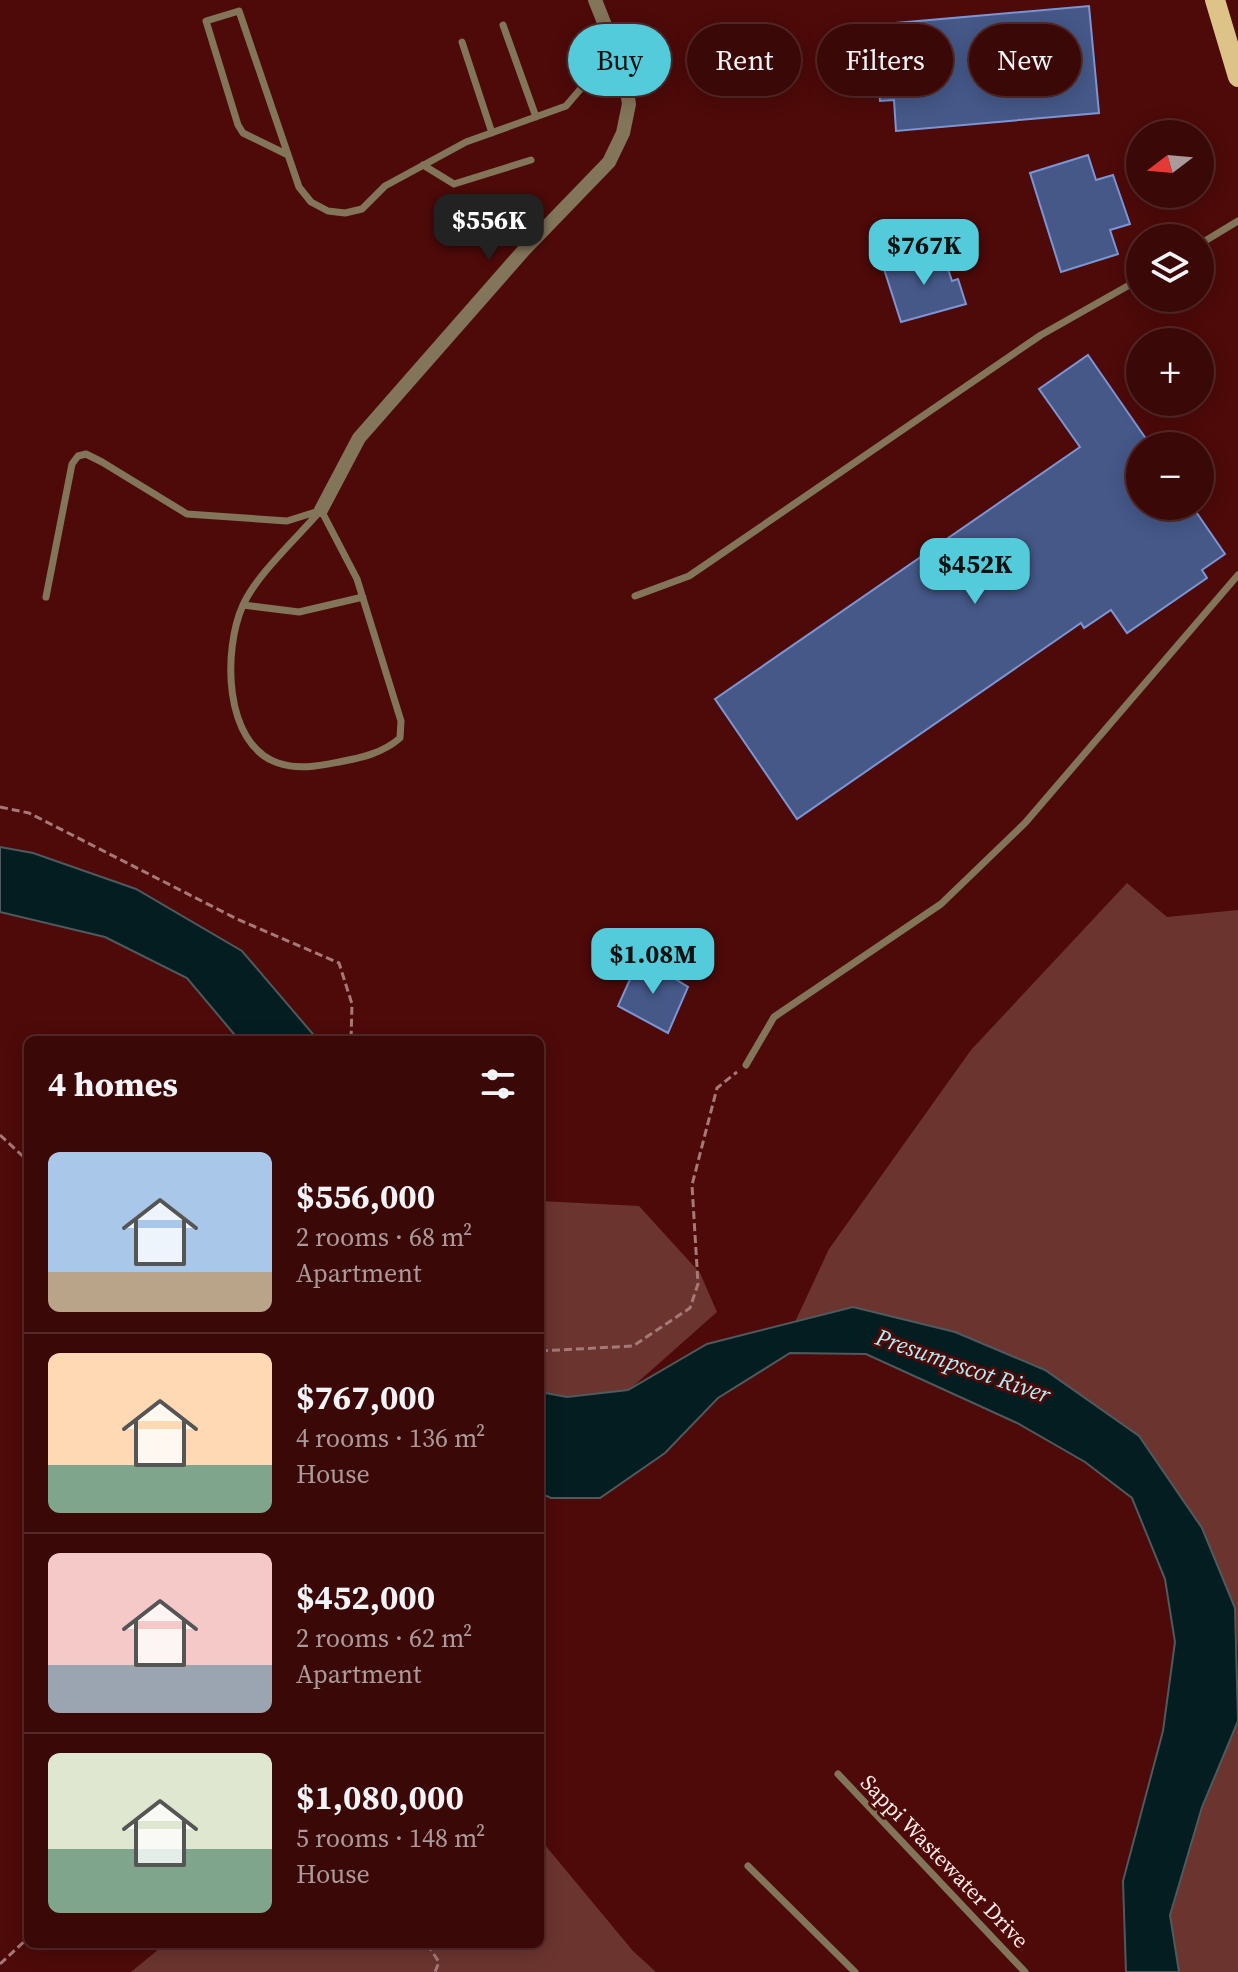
<!DOCTYPE html>
<html lang="en">
<head>
<meta charset="utf-8">
<style>
  body { margin:0; font-family:"Source Serif 4",serif; background:#411111; color:#f1f3f6; height:100vh; display:flex; flex-direction:column; font-size:30px; white-space:nowrap }
  * { box-sizing:border-box; margin:0 }
  p { font-size:26px; color:#ab9a9b }
  .icon { flex:none; width:44px; height:44px; fill:none; stroke:currentColor; stroke-width:2; stroke-linecap:round; stroke-linejoin:round }
  .map { position:relative; flex:1; overflow:hidden }
  .details { position:absolute; left:24px; top:1036px; width:520px; height:912px; display:flex; flex-direction:column; background:#3a0807; border-radius:12px; box-shadow:0 4px 20px #0003,0 0 0 2px #542928 }
  .details>* { flex:none }
  .hud { position:absolute; left:568px; top:24px; width:550px; height:72px; display:flex; gap:16px }
  .needle { width:52px; rotate:254deg }
  .buttons { position:absolute; left:1126px; top:120px; display:grid; gap:16px }
  .buttons a { display:grid; place-items:center; width:88px; height:88px; border-radius:50%; background:#3a0807; box-shadow:0 4px 20px #0003,0 0 0 2px #542928; font-size:40px }
  .price { position:absolute; translate:-50% -68px; padding:0 18px; border-radius:16px; background:#53cbda; color:#111; font-size:26px; line-height:52px; filter:drop-shadow(0 2px 4px #0008) }
  .price::after { content:''; position:absolute; left:50%; top:48px; width:24px; height:18px; margin-left:-12px; background:inherit; clip-path:polygon(0 0,100% 0,50% 100%) }
  .price.selected { background:#222; color:#fff }
  ul { padding:0; list-style:none }
  li { display:flex; align-items:center; gap:24px; height:200px; padding:0 24px }
  li+li { border-top:2px solid #542928 }
  li span { display:grid; place-items:center; flex:none; width:224px; height:160px; border-radius:12px; color:#555 }
  li>.icon { margin-inline-start:auto }
  span .icon { width:96px; height:96px; fill:#fffc; stroke-width:1 }
  li b { font-size:34px }
  h2 { display:flex; justify-content:space-between; align-items:center; height:96px; padding:0 24px; font-size:34px }
  .chip { padding:0 28px; border-radius:36px; background:#3a0807; box-shadow:0 4px 20px #0003,0 0 0 2px #542928; font-size:28px; line-height:72px }
  .chip.selected { background:#53cbda; color:#111 }
  .map>svg:first-child { display:block }
</style>
</head>
<body>
<div class="map">
<svg width="1238" height="1972" viewBox="0 0 1238 1972">
  <rect width="100%" height="100%" fill="#4d0a09"/>
  <path fill="#6b342f" d="M1127 883 1167 917 1238 910V1652L1235 1608 1202 1528 1139 1436 853 1307 795 1322 829 1249 971 1050Z
    M540 1201 639 1206 700 1273 717 1312 629 1390 567 1397 540 1392Z
    M1238 1721V1972H1179L1170 1915 1202 1807Z
    M540 1839 633 1951 656 1972H131L165 1944H540Z"/>
  <path fill="#031d21" stroke="#4e5a5d" stroke-width="2" d="M0 847 33 853 136 889 242 951 318 1040H239L187 978 105 937 0 912Z
    M853 1307 955 1332 1045 1370 1139 1436 1202 1528 1235 1608 1238 1721 1202 1807 1170 1915 1179 1972H1126L1123 1881 1163 1731 1175 1642 1165 1579 1132 1498 1085 1462 1017 1423 866 1354 790 1353 718 1398 665 1453 600 1498H551L540 1493V1392L567 1397 628 1390 707 1344Z"/>
  <path fill="#455888" stroke="#7c95d4" stroke-width="2" d="M1089 6 1099 113 896 131 894 100 880 101 873 25Z
    M1088 155 1096 180 1113 175 1130 224 1110 230 1118 254 1061 272 1030 173Z
    M942 251 952 281 958 279 966 304 901 322 884 269Z
    M1088 355 1151 446H1140V506H1192L1225 554 1202 570 1207 578 1127 633 1111 610 1084 628 1081 623 797 819 715 699 1080 447 1039 389Z
    M640 957 688 987 668 1033 618 1006Z"/>
  <g fill="none" stroke-linecap="round" stroke-linejoin="round">
    <path stroke="#a47978" stroke-width="3" stroke-dasharray="8 4" stroke-linecap="butt" d="M0 807 29 813 237 919 339 963 352 1004 351 1040
      M0 1135 28 1161
      M540 1351 633 1346 690 1308 698 1284 692 1185 717 1088 737 1072
      M427 1944 439 1962 435 1972
      M0 1964 28 1938"/>
    <path stroke="#827559" stroke-width="7" d="M503 25 536 117
      M462 42 492 133
      M288 155 243 133 238 125 206 21 239 11 299 187 311 202 328 211 345 213 362 209 385 186 466 142 566 106 613 51
      M423 165 454 184 531 160
      M1200 244 1238 221
      M321 510 357 579 401 721 400 738C383 753 361 758 339 762 318 766 299 770 278 763 223 744 223 649 243 605 257 574 298 537 321 510Z
      M635 596 689 576 1041 335 1140 279
      M46 597 72 464 78 456 86 454 102 462 187 514 287 521 319 511
      M243 605 299 612 363 597
      M746 1065 774 1017 941 904 1025 823 1238 575
      M838 1774 1025 1972
      M748 1866 855 1972"/>
    <path stroke="#827559" stroke-width="14" d="M321 510 359 438 524 250 609 162 623 133 629 104 624 73 595 0"/>
    <path stroke="#ddc387" stroke-width="20" d="M1215 0 1238 77"/>
  </g>
  <g text-anchor="middle" stroke-width="6" stroke-linejoin="round" paint-order="stroke">
    <g font-size="22" fill="#fceae8" stroke="#4d0a09">
      <text transform="translate(945 1861) rotate(46)" y="8">Sappi Wastewater Drive</text>
    </g>
    <g font-size="24" font-style="italic" fill="#adeff8" stroke="#4d0a09">
      <text transform="translate(963 1366) rotate(19)" y="8">Presumpscot River</text>
    </g>
  </g>
</svg>
<div class="buttons">
<a><svg class="needle" viewBox="-14 -14 28 28"><path d="M0-13l5 13h-10z" fill="#e53935"/><path d="M0 13l5-13h-10z" fill="#ab9a9b"/></svg></a>
<a><svg class="icon" aria-label="layers" viewBox="0 0 24 24"><path d="M12 4l9 5-9 5-9-5zM3 14l9 5 9-5"/></svg></a>
<a>+</a>
<a>−</a>
</div>
<b class="price selected" style="left:489px;top:262px">$556K</b>
<b class="price" style="left:924px;top:287px">$767K</b>
<b class="price" style="left:975px;top:606px">$452K</b>
<b class="price" style="left:653px;top:996px">$1.08M</b>
<div class="hud">
<a class="chip selected">Buy</a>
<a class="chip">Rent</a>
<a class="chip">Filters</a>
<a class="chip">New</a>
</div>
<section class="details">
<h2>4 homes<svg class="icon" aria-label="filters" viewBox="0 0 24 24"><path d="M4 7h16M4 17h16"/><circle cx="9" cy="7" r="2"/><circle cx="15" cy="17" r="2"/></svg></h2>
<ul>
<li><span style="background:linear-gradient(#a9c7e8 75%,#b9a48a 0)"><svg class="icon" aria-label="home" viewBox="0 0 24 24"><path d="M3 11l9-7 9 7M6 9v11h12V9"/></svg></span><div><b>$556,000</b><p>2 rooms · 68 m²</p><p>Apartment</p></div></li>
<li><span style="background:linear-gradient(#ffd9b3 70%,#7fa58c 0)"><svg class="icon" aria-label="home" viewBox="0 0 24 24"><path d="M3 11l9-7 9 7M6 9v11h12V9"/></svg></span><div><b>$767,000</b><p>4 rooms · 136 m²</p><p>House</p></div></li>
<li><span style="background:linear-gradient(#f6c9c9 70%,#9aa5b1 0)"><svg class="icon" aria-label="home" viewBox="0 0 24 24"><path d="M3 11l9-7 9 7M6 9v11h12V9"/></svg></span><div><b>$452,000</b><p>2 rooms · 62 m²</p><p>Apartment</p></div></li>
<li><span style="background:linear-gradient(#dfe7d0 60%,#7fa58c 0)"><svg class="icon" aria-label="home" viewBox="0 0 24 24"><path d="M3 11l9-7 9 7M6 9v11h12V9"/></svg></span><div><b>$1,080,000</b><p>5 rooms · 148 m²</p><p>House</p></div></li>
</ul>
</section>
</div>
</body>
</html>
